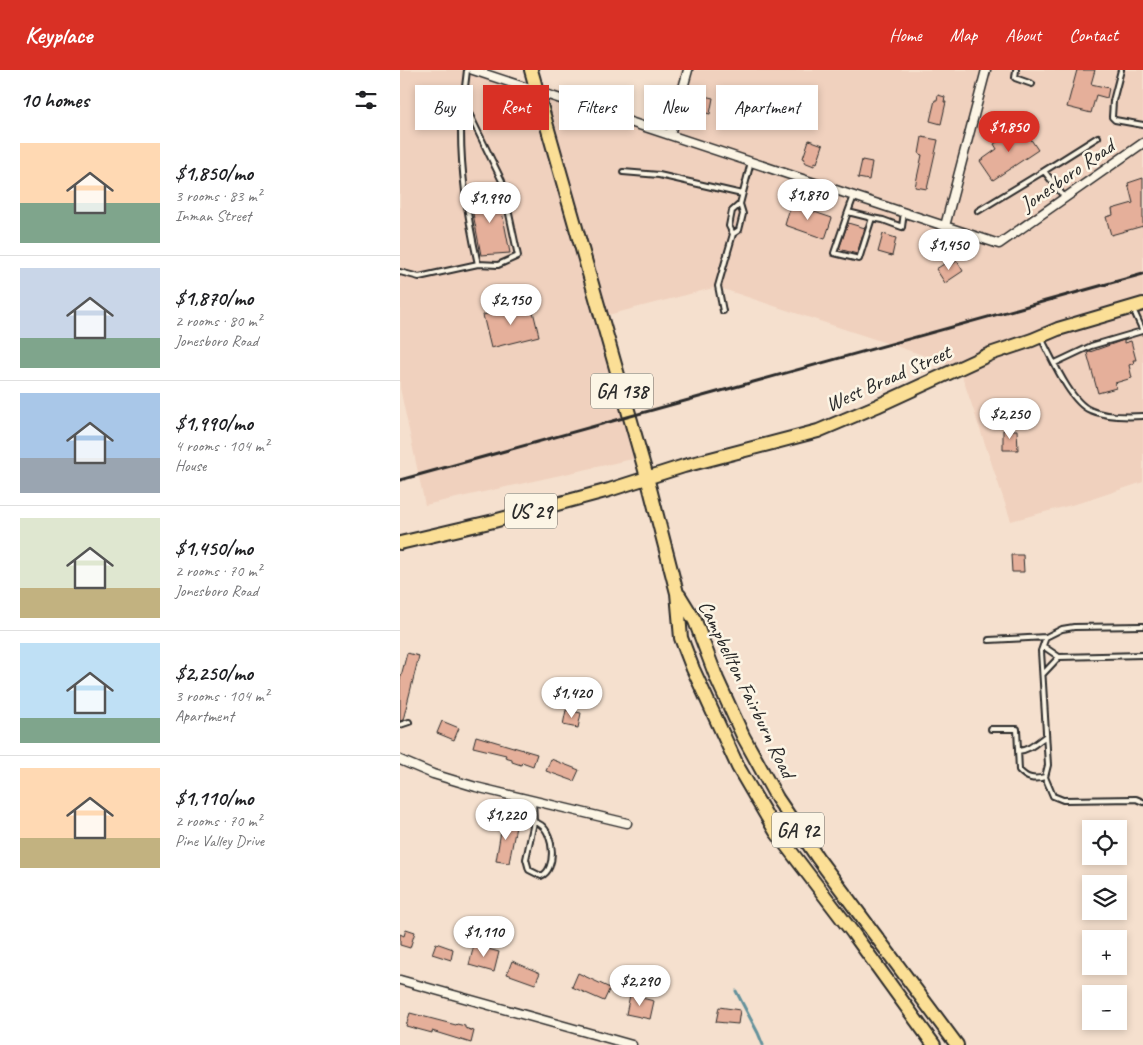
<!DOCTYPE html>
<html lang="en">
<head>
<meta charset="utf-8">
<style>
  body { margin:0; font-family:Caveat,sans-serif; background:#f6f6f6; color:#202124; height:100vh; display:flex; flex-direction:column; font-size:19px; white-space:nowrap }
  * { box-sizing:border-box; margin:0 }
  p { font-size:16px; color:#757577 }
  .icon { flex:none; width:28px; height:28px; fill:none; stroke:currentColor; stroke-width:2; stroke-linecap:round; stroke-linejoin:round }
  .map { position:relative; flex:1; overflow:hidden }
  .panel { display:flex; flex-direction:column; background:#fff; width:400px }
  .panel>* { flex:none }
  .top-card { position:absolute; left:15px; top:15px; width:475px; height:45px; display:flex; gap:10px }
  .fabs { position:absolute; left:682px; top:750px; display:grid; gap:10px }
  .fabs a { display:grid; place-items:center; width:45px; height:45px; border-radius:0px; background:#fff; box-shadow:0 2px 8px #0003; font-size:25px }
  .price { position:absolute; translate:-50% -42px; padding:0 11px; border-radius:18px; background:#fff; color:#222; font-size:16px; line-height:32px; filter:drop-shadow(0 1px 2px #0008) }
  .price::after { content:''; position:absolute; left:50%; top:30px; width:15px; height:11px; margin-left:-8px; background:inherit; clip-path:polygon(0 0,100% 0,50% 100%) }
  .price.selected { background:#d93025; color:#fff }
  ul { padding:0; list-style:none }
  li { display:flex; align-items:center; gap:15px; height:125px; padding:0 20px }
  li+li { border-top:1px solid #e0e0e0 }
  li span { display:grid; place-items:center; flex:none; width:140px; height:100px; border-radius:0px; color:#555 }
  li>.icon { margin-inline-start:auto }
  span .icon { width:60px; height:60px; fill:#fffc; stroke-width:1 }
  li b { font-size:21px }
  h2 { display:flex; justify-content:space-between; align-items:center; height:60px; padding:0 20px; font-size:21px }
  .pill { padding:0 18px; border-radius:0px; background:#fff; box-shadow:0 2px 8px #0003; font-size:18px; line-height:45px }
  .pill.selected { background:#d93025; color:#fff }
  header { display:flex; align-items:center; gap:30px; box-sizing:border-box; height:70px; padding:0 25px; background:#d93025; color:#fff }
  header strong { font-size:24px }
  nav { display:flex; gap:28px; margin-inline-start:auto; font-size:18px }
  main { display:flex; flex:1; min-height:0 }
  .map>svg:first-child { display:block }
</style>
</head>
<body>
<header>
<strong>Keyplace</strong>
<nav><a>Home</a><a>Map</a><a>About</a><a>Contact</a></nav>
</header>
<main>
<section class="panel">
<h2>10 homes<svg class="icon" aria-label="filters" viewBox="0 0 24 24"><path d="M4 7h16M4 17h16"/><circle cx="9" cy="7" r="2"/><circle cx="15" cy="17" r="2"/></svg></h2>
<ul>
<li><span style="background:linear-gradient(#ffd9b3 60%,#7fa58c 0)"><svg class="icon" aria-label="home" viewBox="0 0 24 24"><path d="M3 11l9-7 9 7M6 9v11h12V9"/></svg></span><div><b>$1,850/mo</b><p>3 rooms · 83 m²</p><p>Inman Street</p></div></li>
<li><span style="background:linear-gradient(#c9d6e8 70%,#7fa58c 0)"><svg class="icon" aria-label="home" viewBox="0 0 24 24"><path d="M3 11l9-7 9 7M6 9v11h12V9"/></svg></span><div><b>$1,870/mo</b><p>2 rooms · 80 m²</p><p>Jonesboro Road</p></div></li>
<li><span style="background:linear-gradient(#a9c7e8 65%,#9aa5b1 0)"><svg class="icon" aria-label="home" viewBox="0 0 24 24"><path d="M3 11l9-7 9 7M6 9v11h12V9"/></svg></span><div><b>$1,990/mo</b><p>4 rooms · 104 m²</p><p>House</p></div></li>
<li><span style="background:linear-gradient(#dfe7d0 70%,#c2b280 0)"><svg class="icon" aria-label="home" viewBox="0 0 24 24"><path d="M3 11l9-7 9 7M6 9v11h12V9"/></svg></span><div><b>$1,450/mo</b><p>2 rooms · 70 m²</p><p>Jonesboro Road</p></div></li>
<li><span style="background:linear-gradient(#bfe0f5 75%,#7fa58c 0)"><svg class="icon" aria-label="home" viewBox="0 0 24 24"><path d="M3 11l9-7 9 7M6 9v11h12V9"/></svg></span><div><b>$2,250/mo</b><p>3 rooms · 104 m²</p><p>Apartment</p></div></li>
<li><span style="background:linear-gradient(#ffd9b3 70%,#c2b280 0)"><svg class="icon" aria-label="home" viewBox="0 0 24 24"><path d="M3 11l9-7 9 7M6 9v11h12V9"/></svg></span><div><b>$1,110/mo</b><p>2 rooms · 70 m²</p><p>Pine Valley Drive</p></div></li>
</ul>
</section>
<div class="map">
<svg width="743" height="975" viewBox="0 0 743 975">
  <rect width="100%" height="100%" fill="#f5e0ce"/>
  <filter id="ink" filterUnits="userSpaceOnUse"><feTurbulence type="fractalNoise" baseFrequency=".02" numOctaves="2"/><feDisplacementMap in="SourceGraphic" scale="10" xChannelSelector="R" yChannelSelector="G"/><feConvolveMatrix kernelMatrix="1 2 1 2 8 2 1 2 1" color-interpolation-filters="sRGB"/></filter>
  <g filter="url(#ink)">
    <path fill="#f0d1be" d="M0 0H71L265 60 281 0H743V412L686 431 611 451 559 297 317 217 200 247 237 388 25 435 0 318Z"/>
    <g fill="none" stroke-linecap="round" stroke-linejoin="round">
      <path stroke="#63919b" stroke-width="3" d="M336 921 358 963 363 975"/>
    </g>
    <path fill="#e5af9a" stroke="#2b2b2b" d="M677 0H695L691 14 709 18 707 28 696 25 691 43 667 37Z
      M538 25 545 27 544 32H546L541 54 530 51 535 30H537Z
      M304 26 313 28 310 44 295 40 298 27 303 28Z
      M622 56 638 80 593 110 580 91 597 79 594 74Z
      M522 67 538 70 527 119 515 117 522 85 519 84Z
      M409 70 423 75 417 93 415 92 414 96 404 92 405 89 403 88Z
      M462 90 472 92 469 110 458 108Z
      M743 108V156L711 165 706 147 713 145 712 139 733 133 728 113Z
      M98 121 110 183 81 185 70 128Z
      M391 134 432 148 425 169 385 155Z
      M448 153 465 158 457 184 439 179Z
      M483 164 496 168 492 186 478 182Z
      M549 191 551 195 557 191 563 201 545 213 536 199Z
      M131 233 139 266 91 278 83 245Z
      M724 270V273L731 271 736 290H733L734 293 729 295 732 308 715 313 716 318 698 323 687 283Z
      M603 360H617L618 380H603Z
      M611 485H623L624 502H612Z
      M7 583 19 586 3 650 0 651V610Z
      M166 640 181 643 178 658 163 655Z
      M42 651 59 658 54 670 37 663Z
      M76 666 137 684 133 696 122 692 121 695 112 692V689L105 687 106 685 73 677Z
      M151 689 179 700 174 711 146 701Z
      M103 749 117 751 109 793 96 791Z
      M6 859 15 862 10 878 0 875V864L4 866Z
      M36 873 53 879 51 890 32 884Z
      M74 875 99 882 94 902 69 895Z
      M112 891 140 903 135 914 107 904Z
      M178 903 210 918 204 931 172 917Z
      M230 925 254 931 250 949 226 944Z
      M319 937 340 940 338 954 316 952Z
      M10 943 56 955 57 954 65 956V958L74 961 71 973 32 961V963L6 956Z"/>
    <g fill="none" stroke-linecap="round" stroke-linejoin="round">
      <g stroke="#2b2b2b" stroke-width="8">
        <path id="lane" d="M616 0 615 8 632 14
          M721 0 713 31 712 47 715 50 743 55
          M64 33 102 111 118 186 98 195 78 194
          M223 102 259 105 342 124
          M665 128 644 101 698 67
          M578 141 644 101
          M448 142 434 183 459 189 472 148 448 142 454 126
          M472 148 483 150 502 157 504 142
          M333 164 329 156 332 141 340 134
          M0 202 19 207 78 194C68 150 61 106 61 61 61 41 65 20 67 0
          M733 239 743 261
          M323 241 318 216 333 164 339 160 343 144 340 134 351 92
          M641 268C651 286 670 332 690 340 705 347 726 347 743 346
          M655 293 691 276 742 261
          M589 570 646 567 662 559 674 557 743 556
          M643 576 659 587 743 585
          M643 604 659 587
          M0 655 9 652
          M591 659H617L619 700C627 709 634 710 645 707L648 695 641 581 646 567
          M618 681C630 680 636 673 646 666
          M645 707 653 726 663 730 736 729 743 732
          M133 730 134 752 126 789 129 800 141 806C157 800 154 764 141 755 140 754 135 752 134 752"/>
      </g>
      <g stroke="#2b2b2b" stroke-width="11">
        <path id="street" d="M73 0 599 174 743 73
          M270 65 288 0
          M545 156 586 0
          M0 690 33 704 76 717 227 753
          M0 910 232 975"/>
      </g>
      <g stroke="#2b2b2b" stroke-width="16">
        <path id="primary" d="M131 0 247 407 277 523 281 568 293 599 338 697 376 762 453 863 534 975
          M0 473 94 451 209 420 284 396 418 361 477 336 590 284 632 270 658 259 743 234
          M279 525 295 551 317 609 343 666 377 728 417 787 557 975"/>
      </g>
      <use href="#lane" stroke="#fcf5e5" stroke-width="4"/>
      <use href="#street" stroke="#fcf5e5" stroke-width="8"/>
      <use href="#primary" stroke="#fbdf96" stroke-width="12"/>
      <path stroke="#2b2b2b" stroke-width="3" d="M0 410 743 204"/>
    </g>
  </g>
  <g text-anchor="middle" stroke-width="5" stroke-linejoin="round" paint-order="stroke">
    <g fill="#fcf5e5" stroke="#6a6863" stroke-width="1">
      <rect x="191" y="303.5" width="62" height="35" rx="4"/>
      <rect x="105" y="423.5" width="52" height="35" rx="4"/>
      <rect x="372" y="742.5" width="52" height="35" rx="4"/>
    </g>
    <g font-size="20" font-weight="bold" fill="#2b2b2b">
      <text x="222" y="328">GA 138</text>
      <text x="131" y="448">US 29</text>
      <text x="398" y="767">GA 92</text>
    </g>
    <g font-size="21" fill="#2b2b2b" stroke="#fcf5e5">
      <text transform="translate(667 105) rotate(-35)" y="7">Jonesboro Road</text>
      <text transform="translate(488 308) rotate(-24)" y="7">West Broad Street</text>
      <text transform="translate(347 619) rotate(64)" y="7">Campbellton Fairburn Road</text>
    </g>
  </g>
</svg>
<div class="fabs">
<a><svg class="icon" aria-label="locate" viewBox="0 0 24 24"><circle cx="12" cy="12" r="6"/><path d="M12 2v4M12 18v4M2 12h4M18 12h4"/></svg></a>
<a><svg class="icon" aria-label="layers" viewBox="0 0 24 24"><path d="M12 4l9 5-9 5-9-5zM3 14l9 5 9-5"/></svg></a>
<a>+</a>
<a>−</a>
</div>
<b class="price selected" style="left:609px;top:83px">$1,850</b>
<b class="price" style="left:408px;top:151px">$1,870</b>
<b class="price" style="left:90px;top:154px">$1,990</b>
<b class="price" style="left:549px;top:201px">$1,450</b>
<b class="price" style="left:111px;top:256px">$2,150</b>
<b class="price" style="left:610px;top:370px">$2,250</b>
<b class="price" style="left:172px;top:649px">$1,420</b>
<b class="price" style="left:106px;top:771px">$1,220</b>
<b class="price" style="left:84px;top:888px">$1,110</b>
<b class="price" style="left:240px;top:937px">$2,290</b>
<div class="top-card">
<a class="pill">Buy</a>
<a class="pill selected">Rent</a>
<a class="pill">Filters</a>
<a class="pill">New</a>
<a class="pill">Apartment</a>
</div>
</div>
</main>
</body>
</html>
